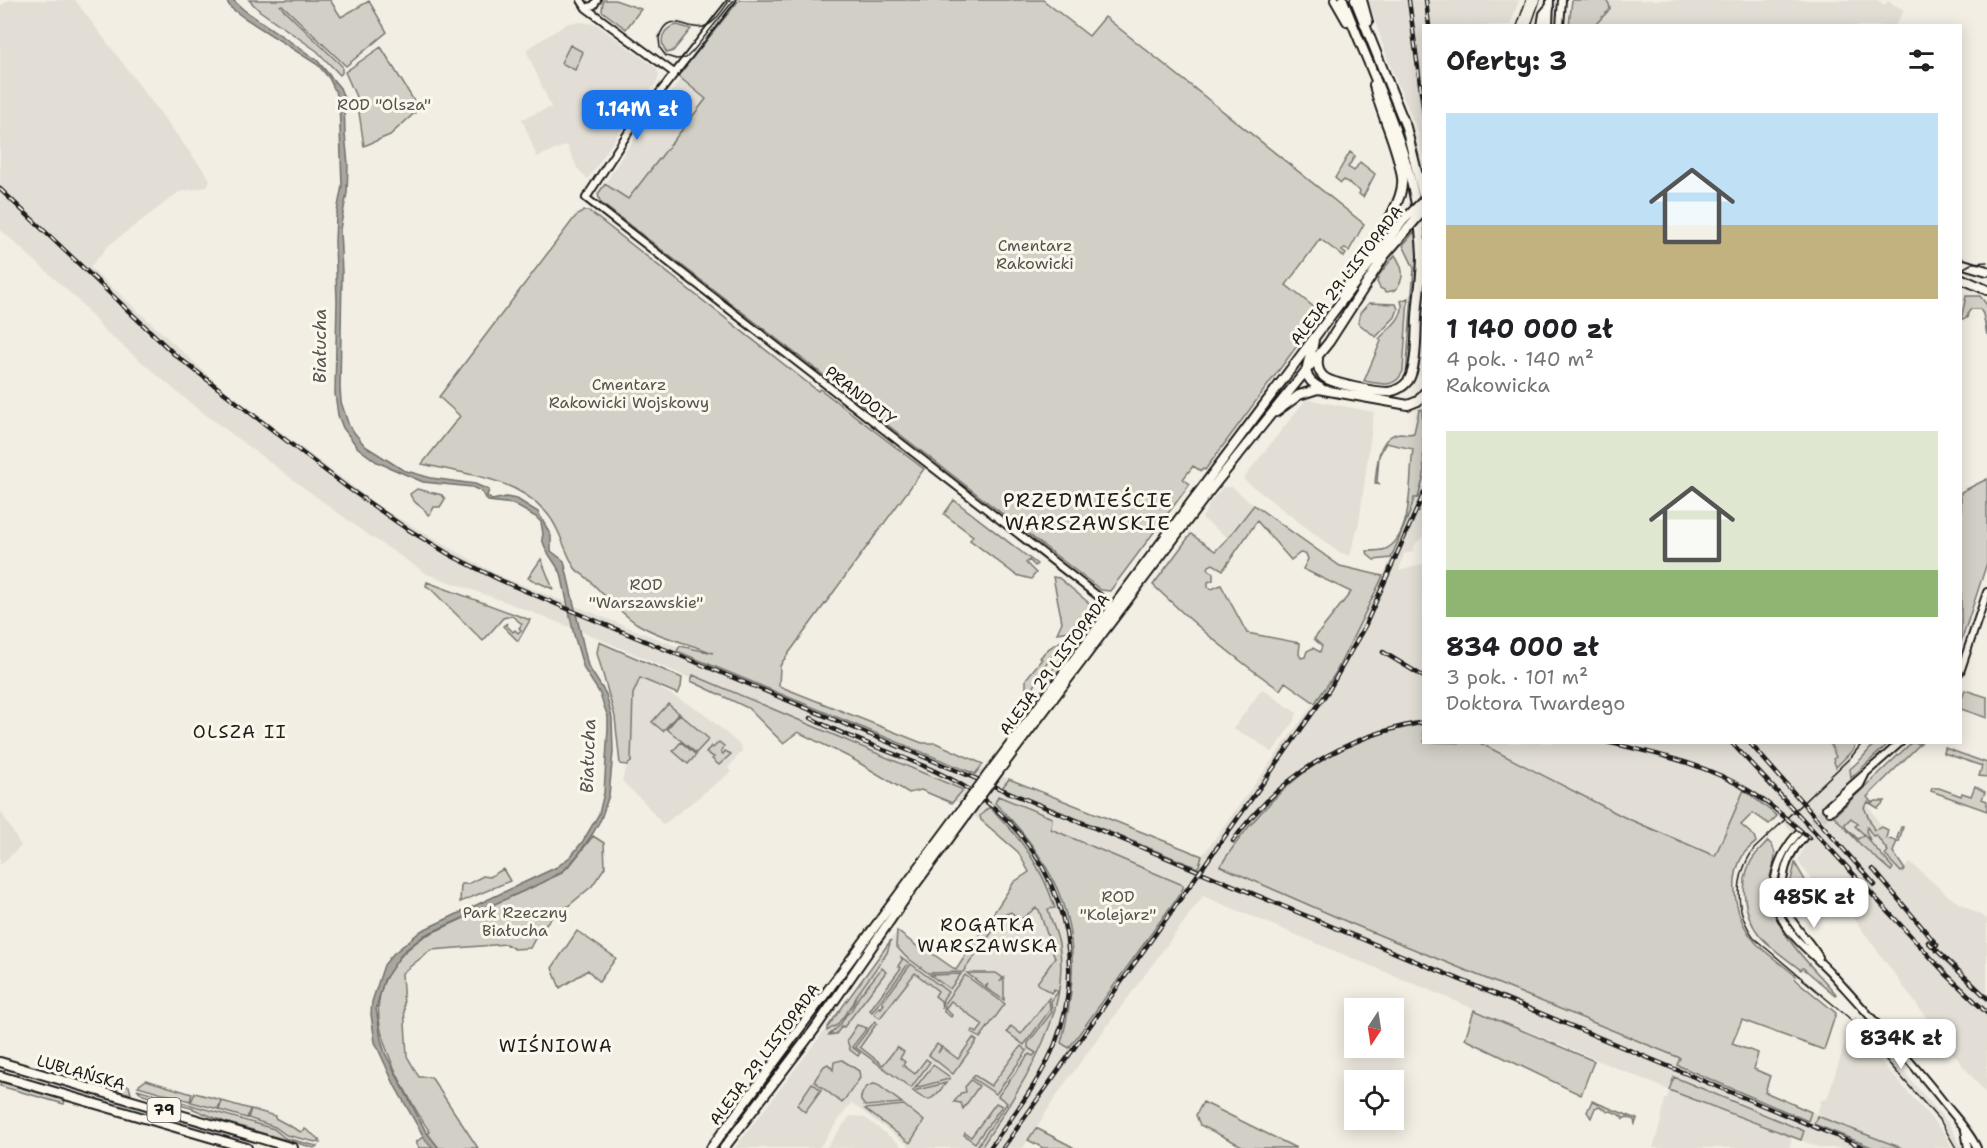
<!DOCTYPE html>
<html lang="pl">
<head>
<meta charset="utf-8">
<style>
  body { margin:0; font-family:"Shantell Sans",sans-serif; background:#f6f6f6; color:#202124; height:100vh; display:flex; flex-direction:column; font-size:22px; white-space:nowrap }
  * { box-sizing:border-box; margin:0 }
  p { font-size:20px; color:#757577 }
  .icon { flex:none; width:33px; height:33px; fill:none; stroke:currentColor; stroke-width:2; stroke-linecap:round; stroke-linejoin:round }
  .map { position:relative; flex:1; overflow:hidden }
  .panel { position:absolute; left:1422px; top:24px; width:540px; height:720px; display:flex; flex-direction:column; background:#fff; border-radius:0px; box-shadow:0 3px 15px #0003 }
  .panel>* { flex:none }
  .needle { width:39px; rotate:192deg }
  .fabs { position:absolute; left:1344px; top:998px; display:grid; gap:12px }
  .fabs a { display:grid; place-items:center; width:60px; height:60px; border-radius:0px; background:#fff; box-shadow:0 3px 15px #0003; font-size:30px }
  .price { position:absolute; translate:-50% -51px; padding:0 14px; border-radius:12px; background:#fff; color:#222; font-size:20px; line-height:39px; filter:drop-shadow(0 2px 3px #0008) }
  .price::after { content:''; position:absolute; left:50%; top:36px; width:18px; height:14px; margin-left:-9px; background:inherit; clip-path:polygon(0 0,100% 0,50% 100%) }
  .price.current { background:#1a73e8; color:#fff }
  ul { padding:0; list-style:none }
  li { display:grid; align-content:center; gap:12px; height:318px; padding:0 24px }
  li span { display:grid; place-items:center; height:186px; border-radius:0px; color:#555 }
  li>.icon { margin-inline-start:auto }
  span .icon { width:108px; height:108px; fill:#fffc; stroke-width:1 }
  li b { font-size:26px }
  h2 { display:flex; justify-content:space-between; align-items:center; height:72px; padding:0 24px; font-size:26px }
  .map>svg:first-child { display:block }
</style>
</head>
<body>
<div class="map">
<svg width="1987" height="1148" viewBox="0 0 1987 1148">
  <rect width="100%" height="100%" fill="#f2eee4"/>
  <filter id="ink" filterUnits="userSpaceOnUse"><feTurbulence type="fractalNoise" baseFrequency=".0167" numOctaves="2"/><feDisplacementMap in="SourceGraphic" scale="12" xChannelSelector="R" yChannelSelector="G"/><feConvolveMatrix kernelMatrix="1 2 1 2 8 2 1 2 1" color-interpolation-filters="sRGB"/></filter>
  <g filter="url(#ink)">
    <path fill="#e2ded5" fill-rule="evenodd" d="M9 0H75L210 179 207 187 179 192 109 245 90 267 219 385 381 508 498 575 1202 856 1335 674 1383 576 1410 512 1414 498H1418L1423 476V537L1416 543 1412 552 1404 554 1399 571 1423 564V724L1380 734 1352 744 1304 773 1274 799 1252 822 1220 866 1817 1114 1821 1100 1827 1099 1847 1037 1850 1034H1857L1946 1135 1952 1148H1821L1792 1137 1789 1148H1653L1661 1121 1665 1099H1667L1669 1090 1203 896 1063 1086 1023 1148H912L851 1103 819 1148H735L828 1026 897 931 956 970 1029 872 1018 852 938 786 593 636 503 601 427 574 361 530 194 406 151 370 103 329 79 301 0 229V6ZM1051 829 1182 885 1179 895 1141 947Z
      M1368 0H1519L1510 25 1424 26 1423 160 1419 135 1389 63Z
      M1572 0H1877L1885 5 1888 1 1904 10 1895 26H1569Z
      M677 20 695 26 706 25 703 28 696 29 677 23 669 25 664 30 660 38 661 48 669 56 679 58 677 61 662 55 657 40 658 34 664 25Z
      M579 22 596 24 656 68 659 74 657 82 626 122 588 179 577 168 567 145 537 157 522 119 551 107 526 50 568 23Z
      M681 79 706 99 627 200 605 184 626 150Z
      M1306 399 1374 412 1359 523 1350 556 1338 552 1243 479Z
      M1223 487H1232L1254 505 1228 538 1202 518 1210 503Z
      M641 678 701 711 741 746 742 751 728 768 731 772 663 825 644 802 622 781 627 765 631 761 633 693Z
      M1262 689 1297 713 1294 721 1272 753 1254 739 1233 729Z
      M1480 743H1851V778L1864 807 1868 804 1882 827 1875 831 1890 854 1893 852 1905 867 1911 863 1951 898 1987 919V1095L1943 1041 1940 1042 1939 1040 1941 1038 1836 894 1820 891 1798 861 1805 844 1777 816 1748 793 1744 791 1715 856 1624 817Z
      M0 810 21 846 0 865Z
      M1855 1016 1949 1124 1962 1148H1954L1942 1126 1849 1022Z
      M850 1116 864 1117 901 1145 899 1148H826Z"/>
    <path fill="#d2cfc6" stroke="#777671" stroke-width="1.5" fill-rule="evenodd" d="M249 0H330L341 17 369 1 387 32 346 66 282 5 280 6 342 66V73L340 75 317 51 260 11Z
      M603 0H615L641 9 626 29 602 11Z
      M739 0H1043L1089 36 1105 17 1364 224 1349 251 1345 248 1342 251 1346 254 1344 257 1320 239 1286 285 1319 311V316L1205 470 1203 469 1201 471 1193 466 1183 479 1190 484 1110 591 1101 590 1067 564 600 202 598 194 605 184 628 199 706 99 678 76Z
      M1572 0H1606L1609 4 1610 9 1595 25H1569Z
      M677 25 691 29 673 51 667 53C658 41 662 28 677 25Z
      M570 45 583 52 575 70 561 63Z
      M381 47 419 109 390 135 364 146 357 99 345 72Z
      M1350 152 1355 156 1348 167 1354 171 1360 162 1375 174 1363 197 1359 194 1360 191 1344 180 1341 183 1335 178Z
      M584 211H589L818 391 820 389 924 469 783 661 780 666 779 686 922 743H936L983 764 975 774 677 651 680 646 713 653C688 643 660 638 636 623 618 611 604 595 589 580 585 575 578 573 575 568 564 551 560 527 545 511 514 477 464 474 422 464L460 416 439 397 575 217Z
      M1416 230 1418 269 1408 372 1406 376 1414 268 1403 245Z
      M1395 255C1403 267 1406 278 1395 290L1387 292 1380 288 1377 282 1379 275Z
      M1966 296H1980L1987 305V335L1983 314 1980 309H1971L1968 313 1967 318 1961 319Z
      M1408 298 1403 371C1396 389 1380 384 1364 381L1381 341 1379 339C1388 329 1407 316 1401 301Z
      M1369 303 1396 304 1398 309 1395 317 1376 337 1358 323 1360 313Z
      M1422 409 1424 476 1418 498H1414L1410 512 1391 558 1374 560 1368 555 1367 551C1373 551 1381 551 1386 549 1414 535 1409 475 1413 449L1386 443 1379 456 1377 482 1380 484 1375 483C1377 466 1377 436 1400 433 1405 433 1408 435 1414 433L1419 410Z
      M1987 479V563L1961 642V492Z
      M417 489 442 495 445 499 440 507H434L431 513 428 515C424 506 413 505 410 494Z
      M954 500 1037 564 1035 566 1029 560 1026 563 1036 573 1031 579 1016 575 970 540 973 536 944 514Z
      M1254 505 1340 566 1383 576 1335 674 1315 703 1285 682 1280 690C1234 658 1193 624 1153 585L1191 534 1215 551 1228 538ZM1257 521 1291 560 1300 553 1306 554 1308 559 1303 569 1351 592 1314 639 1322 646 1320 652 1313 648 1307 651 1305 657 1301 658 1299 654 1300 643 1247 633 1221 585 1212 589 1208 587V582L1213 580V573L1208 569 1209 566 1213 564 1223 570Z
      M541 559 553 589 528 578Z
      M1053 577 1059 578 1095 608C1095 627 1072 631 1057 633L1062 622Z
      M427 582 530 620 518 641 503 626 507 623 506 625 513 632 515 630 518 633 521 630 519 628 522 624 512 616 503 618 483 641 431 589 426 586Z
      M1086 638 1037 703C1045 679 1062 648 1086 638Z
      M1064 640 1040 672 1032 693 1026 688V679L1042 659 1040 658C1046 649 1054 644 1064 640Z
      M599 642 682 678 681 687 678 694 640 678 633 694 631 762 627 765 620 764 615 717 597 653Z
      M693 675 963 790 952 803 921 790 909 793 851 758 798 732 783 743 748 708 691 681Z
      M1965 690 1987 697V718L1961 709V702Z
      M668 704 679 713 663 731 652 722Z
      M680 714 709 739 696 753 667 729Z
      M1423 724 1424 742 1480 743 1624 817 1715 856 1744 790 1777 816 1769 824 1753 813 1741 825 1754 836 1756 842C1752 846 1746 850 1743 855 1727 882 1736 921 1756 943 1768 955 1783 965 1796 976L1795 979 1836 1013 1824 1050 1742 1020 1732 1044 1758 1053 1754 1069 1770 1076 1765 1092 1811 1112 1808 1121 1677 1065 1680 1058 1350 923 1220 866C1253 816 1296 768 1353 744 1375 734 1400 729 1423 724Z
      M681 742 696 755 688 764 673 751Z
      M719 742 724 746 721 752 723 754 725 751 731 754 719 765 712 759 714 757 706 753 711 746 713 748Z
      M1876 742 1889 743 1851 778 1850 769 1862 758Z
      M1830 743H1855L1854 749 1836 767 1833 759 1836 757Z
      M1911 743H1921L1867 797 1872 803 1876 801H1885L1878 808 1868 802 1864 807 1874 830 1882 827 1888 830 1886 838 1896 841 1901 827H1903L1899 842 1897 841 1893 852 1905 870 1901 872 1885 855 1888 851 1876 835 1873 836 1867 827 1866 831 1870 840 1855 826 1858 824 1851 818 1845 824 1846 828 1858 839 1864 835 1893 868 1891 871 1860 844 1834 816Z
      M1945 748 1987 763V777L1979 776 1982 766 1944 753Z
      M1009 779 1202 856 1198 868 1002 788Z
      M1975 786 1985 792 1982 799 1987 801V811L1931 791 1932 788H1939L1961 796 1962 793 1971 796Z
      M998 796 1052 818 1051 829 1183 885V888L1179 895 1069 1048 1061 1043C1088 944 1068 874 995 803Z
      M989 807C1020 836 1042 867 1055 908L1048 909C1051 921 1057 933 1059 944 1072 1017 1018 1090 981 1148L978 1145 1007 1103 998 1096 1029 1054 1033 1056 1036 1053 1028 1048V1043L1052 1012 1051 1001 1058 992 1054 989 1051 993 1037 983 1055 958 1039 910 1036 908 1020 920 1011 912 1006 914 987 939 994 945 988 953 980 948 963 972 928 973 905 956 896 946 897 931 922 950H927L956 970 1014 882 1029 872 1018 852 981 820 980 816Z
      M593 836 604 843 605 867 592 886 567 907 558 911 539 931 530 948 514 949 506 944 431 950 402 973 407 1056 419 1077H431L478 1148H419L416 1142 430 1132C419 1117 411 1101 402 1084 371 1025 363 978 425 936L560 874 572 863Z
      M1768 841C1782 854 1771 866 1769 882H1764L1769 883C1769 930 1808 961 1836 994L1835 995 1803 968 1801 970C1788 960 1773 950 1761 937 1743 916 1737 877 1756 854 1759 851 1764 846 1768 841Z
      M1795 863 1810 889 1792 901 1791 880Z
      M503 869 510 881 460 902 461 884H468L483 876 490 877Z
      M577 931 616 958 599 982 588 970 560 988 552 968Z
      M891 940 887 953 857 995 853 1004 837 1025 827 1031V1028Z
      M901 957 909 963 872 1012 870 1010 901 968 898 966 902 960Z
      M911 964 948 992 943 999 942 1009 941 1001 935 996 938 991 915 973 880 1018 874 1014 879 1007 881 1008 884 1004 882 1003Z
      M882 968 886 972 844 1027 842 1026 836 1034 829 1035 840 1025 846 1015 851 1011 860 995Z
      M967 973H996L1003 978 1000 982 1004 978V1000L986 988 988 984 985 987Z
      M961 974 950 989 930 975Z
      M965 975 1005 1004 980 1038 971 1032 973 1030 977 1033 983 1025 951 1001 945 1009 952 1015 951 1017 944 1012 945 1002Z
      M1049 998 1050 1010 1024 1045 1007 1032 1011 1026 1021 1034Z
      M1474 1010 1594 1061 1581 1095 1465 1039Z
      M875 1021 877 1023 860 1047 883 1065 897 1047 904 1052 900 1058 905 1062 903 1065 915 1074 926 1059 930 1062 911 1088 855 1047Z
      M857 1025 867 1028 852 1047 860 1053 858 1056 850 1050 847 1040Z
      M973 1038 977 1041 953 1074 929 1055 937 1044 941 1047 938 1053 942 1047 958 1059Z
      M1021 1046 1027 1051 996 1094 972 1078 974 1075 991 1086Z
      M842 1060 859 1071 860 1078 842 1103 814 1081 824 1066 828 1064 833 1070 834 1062Z
      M933 1065 950 1077 949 1079 915 1088Z
      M94 1076 129 1086 131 1094 92 1083Z
      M1674 1077 1804 1131 1801 1140 1669 1090Z
      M146 1080 192 1094 190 1101 138 1086Z
      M971 1080 979 1086 963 1109 961 1103 954 1102 961 1093 966 1092 965 1087Z
      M0 1082 65 1100 64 1104 0 1086Z
      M812 1083 821 1090 805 1112 797 1105Z
      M946 1083C934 1098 930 1106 913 1091Z
      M874 1084 878 1085 902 1103 865 1106 861 1101C860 1093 866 1085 874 1084Z
      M137 1089 274 1129 285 1138 317 1146 314 1148 225 1122 191 1108 143 1095Z
      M195 1093 221 1100 218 1109 191 1102Z
      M222 1101 250 1109 247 1118 219 1110Z
      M1592 1101 1637 1119 1635 1124 1634 1120 1627 1117 1623 1119 1622 1116 1611 1111 1607 1112 1606 1110 1599 1106 1595 1108 1591 1118 1587 1112Z
      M1203 1102 1296 1148H1246L1200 1125 1196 1115Z
      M996 1103 1002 1106 975 1143 964 1135 965 1133 971 1137Z
      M904 1105 924 1121 910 1143 865 1109Z
      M251 1109 275 1116V1118L301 1132 305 1129 319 1139 320 1143 286 1135 275 1127 248 1118Z
      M1817 1116 1902 1148H1874L1814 1124Z
      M1036 1128 1071 1146 1074 1148H1043L1028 1140Z"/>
    <path fill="#a9a6a0" stroke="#716f6b" stroke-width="1.5" d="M226 0H233L244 10 317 60 340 88 344 98 345 134 348 164 347 193 340 229 342 274 340 388 341 402 349 426 365 446 403 470 431 478 475 484 489 490 487 496 492 500 506 497 517 499 538 512 551 536V551L564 561 588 666 606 694 612 718 613 752 609 795 601 819 593 833 578 855 564 870 544 882 425 935 403 952 384 980 376 1008 381 1039 385 1053 425 1130 439 1148H433L426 1141 395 1086 375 1042 371 1014 372 1002 384 965 393 954 421 931 557 867 571 856 583 841 599 814 604 793 608 728V717L599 692 584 669 574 635 561 573 546 550 542 539 543 534 541 522 536 517 513 504 488 501 481 491 472 487 423 482 377 462 358 448 343 428 338 415 335 393 337 301 335 242 336 217 342 186 339 99 329 78 318 65 243 17 231 8Z"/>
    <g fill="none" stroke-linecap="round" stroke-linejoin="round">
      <path stroke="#d2cec6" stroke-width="6" stroke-dasharray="6 3" stroke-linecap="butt" d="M1798 833 1826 808
        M1803 838 1830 812"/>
      <g stroke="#1c1c1c" stroke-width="10">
        <path id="tertiary" d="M581 0 586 8 674 73
          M732 0 628 133 586 198 1116 610
          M586 8 594 5 597 0
          M1549 26 1550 0
          M1560 26 1562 0
          M1960 672 1987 592
          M1826 808 1901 742
          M1830 812 1860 785 1865 775
          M1798 833C1778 855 1767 885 1779 913 1789 937 1813 954 1830 972 1869 1015 1909 1058 1945 1104 1956 1118 1970 1132 1977 1148
          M1803 838C1781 861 1776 895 1793 922 1801 934 1811 944 1819 957
          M1965 1130 1968 1148"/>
      </g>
      <g stroke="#1c1c1c" stroke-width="12">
        <path id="primary" d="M1335 0 1347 21
          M1355 0 1406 127 1424 200
          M1362 0 1368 22
          M1542 26 1544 14 1549 8
          M1960 263 1987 271
          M1960 278 1987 290
          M1342 296C1354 264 1406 210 1402 178 1398 146 1381 116 1374 85
          M1314 339C1313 359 1294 375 1321 388
          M1318 359C1317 366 1318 371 1323 376 1330 384 1377 392 1388 392 1396 391 1403 387 1408 381 1417 368 1416 335 1417 318 1418 297 1422 276 1422 255 1418 162 1376 85 1343 0
          M1276 412 1299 395 1318 389 1408 405 1418 401 1424 393
          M992 769 1379 251
          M998 772 1211 489 1329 342 1385 255
          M0 1062 293 1148
          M0 1076 247 1148
          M711 1148 960 812
          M724 1148 814 1030 909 893 965 817"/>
      </g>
      <use href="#tertiary" stroke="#fbf7ec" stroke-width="6"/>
      <use href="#primary" stroke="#fbf7ec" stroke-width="8"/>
      <path stroke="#1c1c1c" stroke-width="1.5" d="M730 0C723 9 715 24 703 27 686 31 668 8 659 38L660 48 666 56 676 59 686 58 693 51 734 0
        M1517 26 1526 0
        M1531 26 1540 0
        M1960 270 1973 263 1987 262
        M1863 742 1852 756 1754 849C1734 877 1734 911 1755 939L1848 1017 1941 1122 1956 1148"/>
      <g stroke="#1c1c1c" stroke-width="4.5">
        <path id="rail" d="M1409 0 1424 114
          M1426 0 1429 26
          M0 189 174 354 348 488 404 527 452 556 500 580 563 607 1865 1148
          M1383 652 1424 677
          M811 718C860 745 917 758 965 787 1052 839 1093 948 1055 1044 1040 1082 1013 1115 990 1148
          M1607 742C1657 754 1707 764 1751 792 1772 805 1791 822 1809 838
          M1731 742 1946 974 1987 1013
          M1749 742 1875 885
          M1233 841C1279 776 1346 735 1424 722
          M1873 869 1937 945
          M1928 942 1987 998
          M1003 1148 1329 690 1365 626 1424 493"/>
      </g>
      <use href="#rail" stroke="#fbf7ec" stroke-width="2" stroke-dasharray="7" stroke-linecap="butt"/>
      <g stroke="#1c1c1c" stroke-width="12" stroke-linecap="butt">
        <path id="primary-bridge" d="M1379 251 1403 221 1424 200
          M1385 255 1424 210
          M960 812 992 769
          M965 817 998 772"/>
      </g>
      <use href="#primary-bridge" stroke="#fbf7ec" stroke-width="8"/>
    </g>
  </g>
  <g text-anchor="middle" stroke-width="6" stroke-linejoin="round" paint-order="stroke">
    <rect fill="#fbf7ec" stroke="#5f5e5a" stroke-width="1.5" x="147.5" y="1098" width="33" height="24" rx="4.5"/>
    <g font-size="15" font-weight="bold" fill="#1c1c1c">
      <text x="164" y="1115">79</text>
    </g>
    <g font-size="16" fill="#53524f" stroke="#fbf7ec">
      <text x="384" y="110">ROD "Olsza"</text>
      <text x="1035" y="251">Cmentarz<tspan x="1035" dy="18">Rakowicki</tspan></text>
      <text x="629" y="390">Cmentarz<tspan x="629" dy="18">Rakowicki Wojskowy</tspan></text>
      <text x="646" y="590">ROD<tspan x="646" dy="18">"Warszawskie"</tspan></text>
      <text x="1118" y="902">ROD<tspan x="1118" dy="18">"Kolejarz"</tspan></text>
      <text x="515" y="918">Park Rzeczny<tspan x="515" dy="18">Białucha</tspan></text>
    </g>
    <g font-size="16" fill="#1c1c1c" stroke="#fbf7ec">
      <text transform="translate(1346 275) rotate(-52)" y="6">ALEJA 29 LISTOPADA</text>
      <text transform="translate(861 395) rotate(38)" y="6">PRANDOTY</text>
      <text transform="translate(1054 664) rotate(-53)" y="6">ALEJA 29 LISTOPADA</text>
      <text transform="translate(764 1054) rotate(-53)" y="6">ALEJA 29 LISTOPADA</text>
      <text transform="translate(81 1072) rotate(16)" y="6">LUBLAŃSKA</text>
    </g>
    <g font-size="18" font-style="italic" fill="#545351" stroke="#fbf7ec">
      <text transform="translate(320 346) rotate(-90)" y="6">Białucha</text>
      <text transform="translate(588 756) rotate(-88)" y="6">Białucha</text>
    </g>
    <g font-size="18" letter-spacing="1.5" fill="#1c1c1c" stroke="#fbf7ec">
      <text x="240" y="738">OLSZA II</text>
      <text x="988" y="931">ROGATKA<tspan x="988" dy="21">WARSZAWSKA</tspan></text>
      <text x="556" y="1052">WIŚNIOWA</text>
    </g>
    <g font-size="20" letter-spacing="1.5" fill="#1c1c1c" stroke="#fbf7ec">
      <text x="1088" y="507">PRZEDMIEŚCIE<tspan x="1088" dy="23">WARSZAWSKIE</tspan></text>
    </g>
  </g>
</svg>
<div class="fabs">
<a><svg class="needle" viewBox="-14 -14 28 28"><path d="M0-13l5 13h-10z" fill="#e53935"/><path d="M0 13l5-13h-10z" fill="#757577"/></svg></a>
<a><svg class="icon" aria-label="locate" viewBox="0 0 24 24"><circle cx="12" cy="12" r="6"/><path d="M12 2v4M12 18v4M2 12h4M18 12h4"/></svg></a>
</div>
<b class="price current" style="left:637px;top:141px">1.14M zł</b>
<b class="price" style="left:1814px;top:929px">485K zł</b>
<b class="price" style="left:1901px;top:1070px">834K zł</b>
<section class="panel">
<h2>Oferty: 3<svg class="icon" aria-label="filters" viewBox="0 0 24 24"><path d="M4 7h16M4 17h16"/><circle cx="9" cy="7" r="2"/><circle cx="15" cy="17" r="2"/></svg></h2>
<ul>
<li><span style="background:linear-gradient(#bfe0f5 60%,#c2b280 0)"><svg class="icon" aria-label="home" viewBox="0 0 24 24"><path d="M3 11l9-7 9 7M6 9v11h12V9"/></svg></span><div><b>1 140 000 zł</b><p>4 pok. · 140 m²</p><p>Rakowicka</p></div></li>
<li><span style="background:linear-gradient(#dfe7d0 75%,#8fb573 0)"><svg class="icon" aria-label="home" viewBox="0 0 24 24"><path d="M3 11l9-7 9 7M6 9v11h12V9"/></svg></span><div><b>834 000 zł</b><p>3 pok. · 101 m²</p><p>Doktora Twardego</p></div></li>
</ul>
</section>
</div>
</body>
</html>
